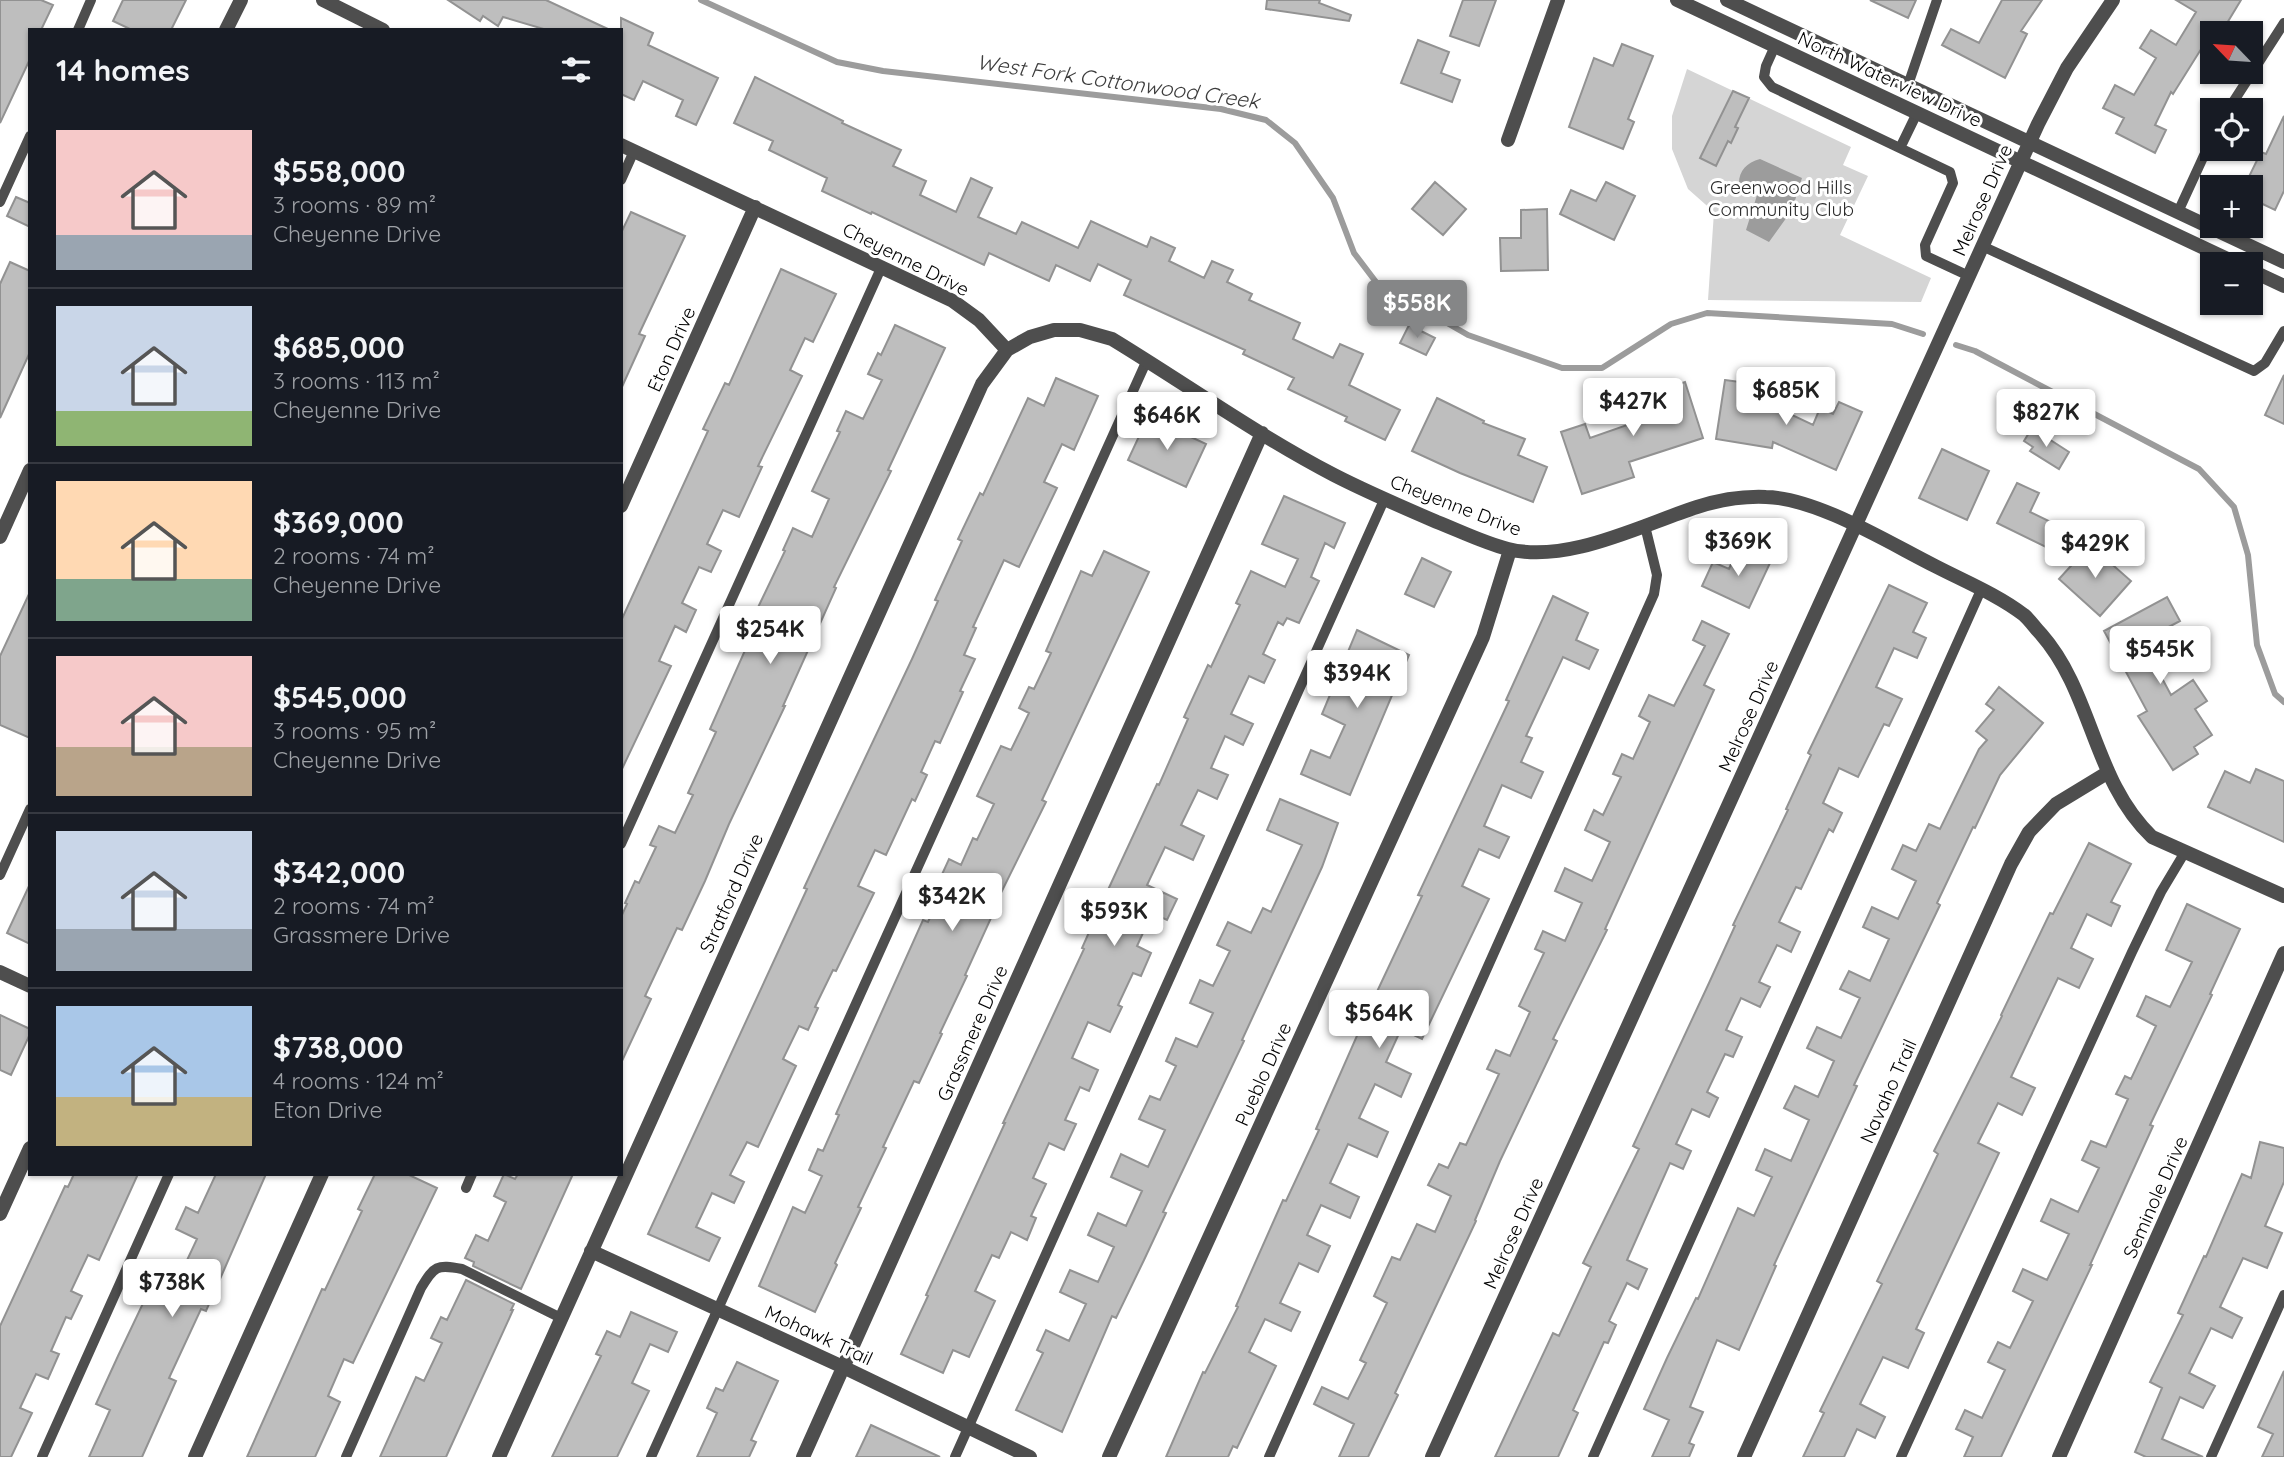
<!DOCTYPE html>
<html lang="en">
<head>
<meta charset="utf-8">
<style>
  body { margin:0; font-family:Quicksand,sans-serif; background:#20242c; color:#f1f3f6; height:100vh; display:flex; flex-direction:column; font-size:26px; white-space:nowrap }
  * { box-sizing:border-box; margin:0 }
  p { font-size:23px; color:#9ea1a6 }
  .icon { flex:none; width:38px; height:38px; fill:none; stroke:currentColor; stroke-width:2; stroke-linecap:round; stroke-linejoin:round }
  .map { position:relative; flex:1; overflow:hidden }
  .drawer { position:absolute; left:28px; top:28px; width:595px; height:1148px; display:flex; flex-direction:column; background:#171b24; border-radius:0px; box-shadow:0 2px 5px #0004 }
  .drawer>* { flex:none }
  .needle { width:46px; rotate:295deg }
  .fabs { position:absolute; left:2200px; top:21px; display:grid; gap:14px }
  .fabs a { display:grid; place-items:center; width:63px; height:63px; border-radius:0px; background:#171b24; box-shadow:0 2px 5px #0004; font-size:35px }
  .price { position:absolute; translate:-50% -60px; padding:0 16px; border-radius:7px; background:#fff; color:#222; font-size:23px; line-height:46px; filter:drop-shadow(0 2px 4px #0008) }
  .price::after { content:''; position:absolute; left:50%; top:42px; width:21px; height:16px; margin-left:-10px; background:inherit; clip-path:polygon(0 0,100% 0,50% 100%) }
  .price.on { background:#858687; color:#fff }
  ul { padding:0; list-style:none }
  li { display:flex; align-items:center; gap:21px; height:175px; padding:0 28px }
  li+li { border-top:2px solid #363941 }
  li span { display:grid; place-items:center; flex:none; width:196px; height:140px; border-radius:0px; color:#555 }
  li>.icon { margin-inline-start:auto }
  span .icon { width:84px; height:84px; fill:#fffc; stroke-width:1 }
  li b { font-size:30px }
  h2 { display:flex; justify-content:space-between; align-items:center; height:84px; padding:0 28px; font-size:30px }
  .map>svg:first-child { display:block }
</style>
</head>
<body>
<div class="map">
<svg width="2284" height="1457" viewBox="0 0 2284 1457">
  <rect width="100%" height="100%" fill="#fff"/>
  <path fill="#d5d5d5" d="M1687 69 1851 147 1843 165 1868 176 1840 235 1931 278 1921 302 1708 300 1714 212 1688 189 1672 149V116Z"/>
  <path fill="#9c9c9c" d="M1760 159 1802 178 1792 210 1769 242 1746 230 1758 192 1750 188 1740 191C1736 175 1744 163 1760 159Z"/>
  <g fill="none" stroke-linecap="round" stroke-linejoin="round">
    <path stroke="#9c9c9c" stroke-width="6" d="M701 0 837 62 883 71 1221 109 1266 120 1295 143 1333 198 1354 253 1376 282 1468 335 1562 368H1602L1671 324 1707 313 1892 324 1923 334
      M1956 345 1975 351 2199 469 2234 507 2248 555 2257 645 2275 694 2284 702"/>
  </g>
  <path fill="#bebebe" stroke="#929292" stroke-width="2" d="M0 0H41L53 5 41 30H30V59L0 123Z
    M123 0H186L171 30H132L113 21Z
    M448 0H546L610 30H547L503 17 498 26 483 16 480 21Z
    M1267 0H1320L1319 3 1351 15 1349 21 1266 9Z
    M1463 0H1496L1479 46 1450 36Z
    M1870 0H1916L1908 18Z
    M2002 0H2042L2021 31 2027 34 2005 78 1942 45 1951 29 1979 43Z
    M2176 0H2241L2221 33H2212V51L2203 46 2173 94 2171 92 2155 125 2166 130 2155 153 2116 133 2124 118 2103 108 2115 85 2134 95 2156 58 2140 48 2151 30 2176 45 2196 12Z
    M621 18 653 33 648 45 718 78 696 125 676 116 683 100 643 81 634 100 621 94Z
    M1418 40 1449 52 1441 73 1460 80 1452 102 1401 83Z
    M1622 44 1653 56 1628 119 1634 122 1623 149 1569 127 1594 58 1613 66Z
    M755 77 843 121 842 123 901 150 893 166 926 181 920 195 956 212 971 178 992 188 978 217 1016 234 1022 222 1078 248 1091 221 1147 247 1151 237 1175 248 1169 261 1204 278 1212 261 1233 270 1227 282 1252 294 1249 300 1300 323 1293 339 1333 358 1340 344 1363 354 1349 385 1400 410 1385 440 1345 421 1347 417 1288 389 1294 378 1243 354 1245 350 1124 295 1131 280 1098 264 1090 281 1056 265 1049 281 989 253 984 265 872 212 871 214 822 191 827 178 769 150 773 141 734 123Z
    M1733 91 1749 98 1735 127 1738 128 1731 143 1728 141 1716 166 1700 158Z
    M2284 116V191L2275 210 2250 198V187H2244L2261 152 2266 154Z
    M1435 182 1466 209 1443 235 1412 209Z
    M1606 182 1635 196 1614 240 1560 214 1571 190 1596 201Z
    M16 197 30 203V227L7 216Z
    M1547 209 1548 270 1501 271 1500 238H1521V210Z
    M631 212 685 236 639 334 645 336 621 389V233Z
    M10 262 30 271V352L0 418V284Z
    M781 269 836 294 813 342 805 338 790 370 802 376 758 466 762 467 739 517 723 510 707 544 721 551 711 572 699 567 682 603 696 610 686 632 675 626 659 661 671 666 621 771V621L708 431 703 429 725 383 729 385Z
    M895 325 945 348 888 470 891 471 834 587 836 588 783 706H785L729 824 705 881 682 930 677 928 645 996 651 999 621 1063V917L627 904 625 903 635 881 639 883 656 847 650 845 659 826 675 833 693 795 688 793 716 732 710 729 747 646 741 643 785 551 783 550 793 528 812 537 829 499 812 491 840 432 837 431 846 411 863 419 882 380 868 374 878 353 881 355Z
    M1409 325 1435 338 1426 355 1400 343Z
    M2284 375V424L2265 415Z
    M1056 378 1098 396 1074 450 1062 444 1044 482 1057 488 1019 567 1004 560 973 627 976 628 964 655 975 659 960 691 963 692 940 743 935 741 921 772 927 775 915 801 912 799 886 855 875 850 858 886 874 893 836 971 833 970 815 1007 818 1008 808 1030 799 1026 783 1059 796 1066 758 1147 747 1142 730 1175 744 1182 734 1203 712 1193 696 1227 720 1238 709 1261 648 1234 807 889 804 888 831 830 912 659 938 601 935 600 962 541 958 539 980 493 983 495 1028 398 1044 406Z
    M1725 380 1748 383 1745 403 1775 407 1813 425 1820 408 1833 414 1839 402 1862 412 1836 470 1773 442 1772 448 1716 439Z
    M1685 382 1703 438 1629 462 1634 477 1582 494 1561 432 1585 424 1590 438 1636 422 1629 401Z
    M1437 398 1484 421 1483 423 1525 439 1518 455 1547 467 1533 502 1460 473 1412 451Z
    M1148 417 1206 444 1186 487 1128 460Z
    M2032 428 2069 452 2059 469 2030 451 2033 447 2024 441Z
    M1942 449 1989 471 1967 520 1919 498Z
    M2017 483 2039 493 2030 512 2061 527 2050 549 1997 523Z
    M1284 496 1345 523 1334 548 1325 543 1311 577 1319 581 1299 623 1287 618 1283 625 1278 622 1263 654 1275 660 1264 683 1249 676 1231 714 1253 724 1243 745 1225 736 1211 768 1228 775 1217 799 1198 790 1181 825 1204 836 1193 860 1165 847 1147 885 1177 899 1167 920 1152 913 1137 946 1151 953 1141 976 1133 973 1118 1005 1122 1007 1110 1032 1088 1022 1072 1058 1098 1070 1089 1091 1080 1087 1065 1120 1076 1124 1064 1150 1049 1143 1033 1178 1046 1184 1031 1216 1036 1218 1027 1240 1011 1232 999 1258 992 1255 975 1291 995 1301 969 1357 953 1350 943 1373 901 1354 928 1296 926 1295 1005 1123H1003L1084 949 1082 948 1107 892 1157 784 1159 785 1188 719 1184 717 1208 665 1211 667 1240 605 1236 603 1251 571 1285 587 1298 559 1262 544Z
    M2090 545 2131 581 2100 616 2059 579Z
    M1738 548 1770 563 1749 608 1702 586 1713 562 1729 569Z
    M1104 551 1149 572 1042 800 1046 802 989 917 991 918 965 975 967 976 940 1033 942 1034 919 1083 914 1081 883 1147 886 1148 858 1207 861 1208 835 1263 837 1265 815 1312 759 1286 793 1207 805 1213 822 1176 809 1170 818 1149 823 1151 839 1115 836 1114 923 920 928 922 946 884 939 881 949 859 961 865 973 838 977 840 994 804 977 796 1001 746 1011 750 1029 713 1019 708 1029 687 1034 689 1051 653 1046 651 1081 571 1092 576Z
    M1422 558 1451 572 1434 607 1405 594Z
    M1889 585 1927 603 1913 632 1926 638 1917 658 1894 648 1876 687 1902 699 1889 726 1884 724 1858 777 1839 768 1823 803 1842 813 1833 832 1829 829 1801 889 1796 887 1779 922 1800 932 1791 952 1777 945 1759 982 1770 987 1760 1007 1741 998 1726 1030 1742 1037 1733 1057 1725 1054 1707 1092 1718 1098 1709 1117 1692 1109 1676 1144 1691 1151 1683 1169 1670 1163 1627 1260 1647 1269 1638 1289 1627 1283 1609 1321 1616 1325 1608 1343 1604 1342 1573 1410 1578 1413 1558 1457H1495L1553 1333 1559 1336 1591 1267 1583 1263 1639 1149 1633 1146 1709 983 1735 926 1733 925 1788 810 1786 809 1811 755 1808 753Z
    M30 592V738L0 725V656Z
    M1553 596 1588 613 1576 640 1598 650 1589 669 1563 657 1526 736 1532 738 1521 762 1543 772 1531 798 1502 785 1484 826 1509 837 1499 858 1479 849 1462 886 1489 899 1422 1039 1401 1029 1386 1062 1411 1074 1401 1097 1375 1084 1359 1118 1388 1132 1377 1157 1348 1144 1330 1183 1359 1197 1350 1218 1321 1205 1307 1235 1330 1246 1318 1272 1299 1263 1280 1303 1300 1312 1291 1331 1265 1319 1249 1352 1276 1366 1237 1448 1233 1446 1228 1457H1166L1203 1372 1205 1373 1238 1307 1236 1306 1283 1200 1286 1201 1319 1130 1316 1129 1367 1013 1422 896 1418 895 1509 701 1506 700Z
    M2167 597 2180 621 2142 641 2171 695 2193 680 2207 701 2195 709 2212 735 2194 747 2198 754 2173 770 2138 716 2147 711 2104 631Z
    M1702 621 1729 634 1704 685 1714 690 1605 929 1607 930 1553 1039 1557 1041 1500 1161 1475 1220 1476 1221 1395 1393 1398 1395 1368 1457H1339L1354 1424 1314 1404 1322 1387 1348 1399 1366 1363 1360 1360 1387 1303 1374 1296 1392 1257 1400 1260 1417 1224 1435 1232 1451 1196 1428 1185 1439 1164 1448 1168 1460 1143 1466 1145 1499 1074 1487 1069 1496 1050 1510 1056 1530 1012 1519 1006 1544 953 1535 949 1543 931 1565 941 1582 903 1555 891 1565 868 1592 881 1610 842 1585 830 1594 810 1603 815 1621 777 1613 774 1622 754 1633 759 1650 722 1639 716 1649 695 1674 706 1705 646 1693 640Z
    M1357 630 1409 655 1350 795 1301 774 1311 750 1330 758 1345 725 1322 714Z
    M1999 687 2043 723 2000 775 1975 828 1973 827 1937 903 1940 905 1854 1085 1857 1086 1774 1265 1776 1266 1739 1350 1717 1340 1690 1407 1703 1412 1689 1443 1694 1445 1689 1457H1652L1669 1420 1644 1409 1667 1358 1696 1298 1698 1299 1738 1208 1754 1216 1772 1177 1756 1170 1765 1149 1791 1161 1809 1120 1784 1108 1795 1086 1818 1097 1834 1061 1807 1048 1817 1027 1841 1038 1860 998 1840 989 1849 971 1870 981 1889 939 1863 927 1872 907 1898 919 1916 881 1892 869 1903 845 1916 851 1929 824 1940 829 1979 749 1987 740 1976 731 1994 710 1986 704Z
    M2256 769 2284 781V842L2208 807 2225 771 2250 783Z
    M1280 799 1338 823 1322 867 1242 1040 1244 1041 1163 1212 1166 1213 1144 1260 1116 1318 1112 1316 1062 1432 1016 1410 1043 1353 1037 1350 1046 1330 1069 1341 1086 1304 1060 1292 1070 1270 1098 1282 1114 1247 1088 1235 1098 1213 1126 1226 1142 1191 1111 1177 1121 1154 1148 1167 1165 1130 1139 1119 1150 1096 1160 1100 1176 1066 1166 1061 1176 1038 1197 1047 1213 1013 1190 1003 1200 980 1213 986 1230 951 1217 945 1228 922 1251 933 1263 908 1271 912 1302 845 1267 830Z
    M2089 843 2131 864 2111 902 2120 906 2111 926 2087 914 2071 948 2093 959 2079 988 2058 978 2011 1077 2035 1088 2022 1115 1998 1103 1978 1143 1999 1153 1916 1329 1924 1333 1908 1368 1883 1357 1860 1404 1885 1417 1875 1438 1857 1429 1844 1457H1803L1824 1413 1820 1411 1882 1284 1877 1281 1938 1154 1934 1151 2002 1016 2001 1015 2050 913 2053 914Z
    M30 884V944L7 933Z
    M2187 904 2240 929 2210 994 2212 995 2150 1125 2153 1126 2090 1265H2092L2001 1457H1964L1973 1437 1956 1429 1965 1410 1982 1418 2005 1370 1988 1362 1998 1342 2010 1348 2033 1301 2013 1291 2023 1269 2047 1280 2069 1234 2041 1221 2051 1199 2078 1212 2099 1168 2082 1160 2091 1141 2106 1147 2128 1099 2116 1094 2125 1076 2131 1079 2156 1026 2137 1016 2146 996 2170 1007 2192 962 2166 950Z
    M0 1015 30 1029V1034L11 1075 0 1070Z
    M2260 1142 2284 1148V1182L2265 1226 2282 1233 2267 1268 2243 1258 2220 1307 2242 1318 2232 1338 2211 1328 2189 1373 2215 1386 2203 1408 2180 1397 2162 1439 2203 1457H2146L2135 1452 2162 1388 2150 1382 2183 1315 2178 1313 2204 1256 2206 1257 2242 1174 2251 1178Z
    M74 1174H138L99 1260 88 1255 71 1291 82 1296 71 1319 66 1317 51 1351 59 1354 48 1379 36 1374 20 1408 32 1413 11 1457H0V1326L65 1186 68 1187Z
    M216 1174H266L206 1311 201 1309 169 1378 176 1381 142 1457H89L110 1410 96 1404 118 1356 146 1297 157 1302 172 1269 181 1273 197 1239 176 1229 186 1207 198 1213Z
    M375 1174H407L437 1188 353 1363 344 1359 328 1396 340 1402 315 1457H247L322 1289 325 1290 362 1211 358 1209Z
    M504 1174 515 1179 518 1174H573L521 1289 473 1266 474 1262 465 1258 476 1235 488 1241 506 1202 494 1196Z
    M466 1280 514 1304 511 1310H513L446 1457H380L416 1377 424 1381 442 1343 431 1338 441 1317 447 1320Z
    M631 1312 677 1332 668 1352 650 1344 632 1383 649 1391 617 1457H552L601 1356 596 1354 607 1331 620 1337Z
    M737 1362 778 1381 751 1440 756 1442 749 1457H697L717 1413 707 1408 716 1388 723 1391Z
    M2284 1371V1457H2262L2273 1434 2258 1427Z
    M871 1425 940 1457H856Z"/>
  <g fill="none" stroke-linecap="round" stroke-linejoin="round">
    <path stroke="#4e4e4e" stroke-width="10" d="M78 30 91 0
      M1775 46 1766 66 1764 77 1772 87 1950 172 1953 183 1925 245 1926 256 1969 276
      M1908 85 1937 0
      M2228 110 2284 23
      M1900 148 1917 113
      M621 180 634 151
      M0 202 30 136
      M2178 212 2212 138
      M1982 246 2254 371 2265 363 2284 331
      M621 844 882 266
      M0 875 30 809
      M466 1188 472 1174
      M42 1457 169 1174
      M346 1457 421 1288C434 1266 437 1264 462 1269L561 1318
      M651 1457 1147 360
      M955 1457 1384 500
      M1269 1457 1654 594 1657 575 1645 526
      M1593 1457 1981 590
      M1901 1457 2132 952 2161 892 2185 852
      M2211 1457 2284 1295"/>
    <path stroke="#4e4e4e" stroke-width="14" d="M323 0 383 30
      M226 30 241 0
      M1508 140 1558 0
      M621 145 953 301 979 320 1007 350
      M621 506 755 207
      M0 537 30 470
      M0 972 30 986
      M0 1214 30 1148
      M591 1251 843 1367 1030 1457
      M195 1457 322 1174
      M499 1457 982 384 1007 350 1030 337 1054 330H1080L1112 339C1186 384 1257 435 1334 475 1367 492 1402 507 1437 522 1460 531 1484 543 1508 549 1568 564 1641 525 1697 507 1719 500 1743 496 1766 497 1817 498 1889 543 1935 566 1964 581 1998 595 2024 615 2030 620 2035 628 2041 634 2093 693 2093 781 2152 837L2284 896
      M803 1457 1262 433
      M1109 1457 1483 637 1510 550
      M1744 1457 2011 864 2029 832 2056 804 2107 773
      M2059 1457 2284 953"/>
    <path stroke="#4e4e4e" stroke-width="14" d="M1677 0 2238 264
      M1727 0 2284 262
      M2250 270 2284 286
      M1432 1457 2038 124 2067 68 2113 0"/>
  </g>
  <g text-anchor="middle" stroke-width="6" stroke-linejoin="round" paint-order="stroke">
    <g font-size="19" fill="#000" stroke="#fff">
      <text transform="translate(1890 79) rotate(25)" y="7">North Waterview Drive</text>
      <text transform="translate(1982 200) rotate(-66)" y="7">Melrose Drive</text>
      <text transform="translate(906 259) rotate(27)" y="7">Cheyenne Drive</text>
      <text transform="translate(671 349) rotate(-66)" y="7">Eton Drive</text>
      <text transform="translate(1456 505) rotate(21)" y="7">Cheyenne Drive</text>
      <text transform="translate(1748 716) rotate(-66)" y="7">Melrose Drive</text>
      <text transform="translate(731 893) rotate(-66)" y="7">Stratford Drive</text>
      <text transform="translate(972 1033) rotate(-66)" y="7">Grassmere Drive</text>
      <text transform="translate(1263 1074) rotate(-66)" y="7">Pueblo Drive</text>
      <text transform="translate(1888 1091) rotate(-66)" y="7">Navaho Trail</text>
      <text transform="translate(2155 1197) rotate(-66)" y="7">Seminole Drive</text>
      <text transform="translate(1513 1233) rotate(-66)" y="7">Melrose Drive</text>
      <text transform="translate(819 1335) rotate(25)" y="7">Mohawk Trail</text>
    </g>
    <g font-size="19" fill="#2c2c2c" stroke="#fff">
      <text x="1781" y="194">Greenwood Hills<tspan x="1781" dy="22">Community Club</tspan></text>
    </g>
    <g font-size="21" font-style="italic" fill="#3d3d3d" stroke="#fff">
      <text transform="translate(1118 82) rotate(8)" y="7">West Fork Cottonwood Creek</text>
    </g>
  </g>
</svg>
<div class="fabs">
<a><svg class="needle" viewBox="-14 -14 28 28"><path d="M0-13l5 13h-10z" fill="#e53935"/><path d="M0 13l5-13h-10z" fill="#9ea1a6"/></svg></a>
<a><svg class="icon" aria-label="locate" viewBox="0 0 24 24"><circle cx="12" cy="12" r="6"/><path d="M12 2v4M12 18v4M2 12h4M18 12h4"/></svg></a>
<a>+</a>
<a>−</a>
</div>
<b class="price on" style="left:1417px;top:340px">$558K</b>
<b class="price" style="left:1786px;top:427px">$685K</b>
<b class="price" style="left:1633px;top:438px">$427K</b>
<b class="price" style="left:2046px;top:449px">$827K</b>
<b class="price" style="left:1167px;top:452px">$646K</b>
<b class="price" style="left:1738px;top:578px">$369K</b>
<b class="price" style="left:2095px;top:580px">$429K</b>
<b class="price" style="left:770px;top:666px">$254K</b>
<b class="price" style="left:2160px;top:686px">$545K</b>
<b class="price" style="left:1357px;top:710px">$394K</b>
<b class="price" style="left:952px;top:933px">$342K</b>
<b class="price" style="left:1114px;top:948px">$593K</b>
<b class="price" style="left:1379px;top:1050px">$564K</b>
<b class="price" style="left:172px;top:1319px">$738K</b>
<section class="drawer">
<h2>14 homes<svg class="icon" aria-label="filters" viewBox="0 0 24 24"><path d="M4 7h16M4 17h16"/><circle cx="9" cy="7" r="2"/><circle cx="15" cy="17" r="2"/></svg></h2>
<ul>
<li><span style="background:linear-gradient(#f6c9c9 75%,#9aa5b1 0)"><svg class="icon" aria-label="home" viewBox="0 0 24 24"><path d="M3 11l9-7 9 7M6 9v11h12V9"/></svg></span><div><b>$558,000</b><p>3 rooms · 89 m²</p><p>Cheyenne Drive</p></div></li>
<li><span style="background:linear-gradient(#c9d6e8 75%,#8fb573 0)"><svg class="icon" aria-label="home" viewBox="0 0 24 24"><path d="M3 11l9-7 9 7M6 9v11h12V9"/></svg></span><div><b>$685,000</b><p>3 rooms · 113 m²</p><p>Cheyenne Drive</p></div></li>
<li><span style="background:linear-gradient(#ffd9b3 70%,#7fa58c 0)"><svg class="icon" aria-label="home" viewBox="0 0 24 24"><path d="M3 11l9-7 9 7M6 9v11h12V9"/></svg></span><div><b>$369,000</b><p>2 rooms · 74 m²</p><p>Cheyenne Drive</p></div></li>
<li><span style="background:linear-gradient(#f6c9c9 65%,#b9a48a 0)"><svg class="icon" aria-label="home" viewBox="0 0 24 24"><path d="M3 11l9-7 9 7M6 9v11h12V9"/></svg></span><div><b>$545,000</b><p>3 rooms · 95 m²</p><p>Cheyenne Drive</p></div></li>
<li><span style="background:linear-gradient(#c9d6e8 70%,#9aa5b1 0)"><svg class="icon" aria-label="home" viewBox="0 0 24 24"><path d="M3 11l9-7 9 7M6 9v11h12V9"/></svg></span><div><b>$342,000</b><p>2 rooms · 74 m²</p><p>Grassmere Drive</p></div></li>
<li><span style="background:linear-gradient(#a9c7e8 65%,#c2b280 0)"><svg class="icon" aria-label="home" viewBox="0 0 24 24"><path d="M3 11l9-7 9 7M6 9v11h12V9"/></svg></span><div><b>$738,000</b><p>4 rooms · 124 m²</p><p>Eton Drive</p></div></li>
</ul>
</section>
</div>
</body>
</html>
